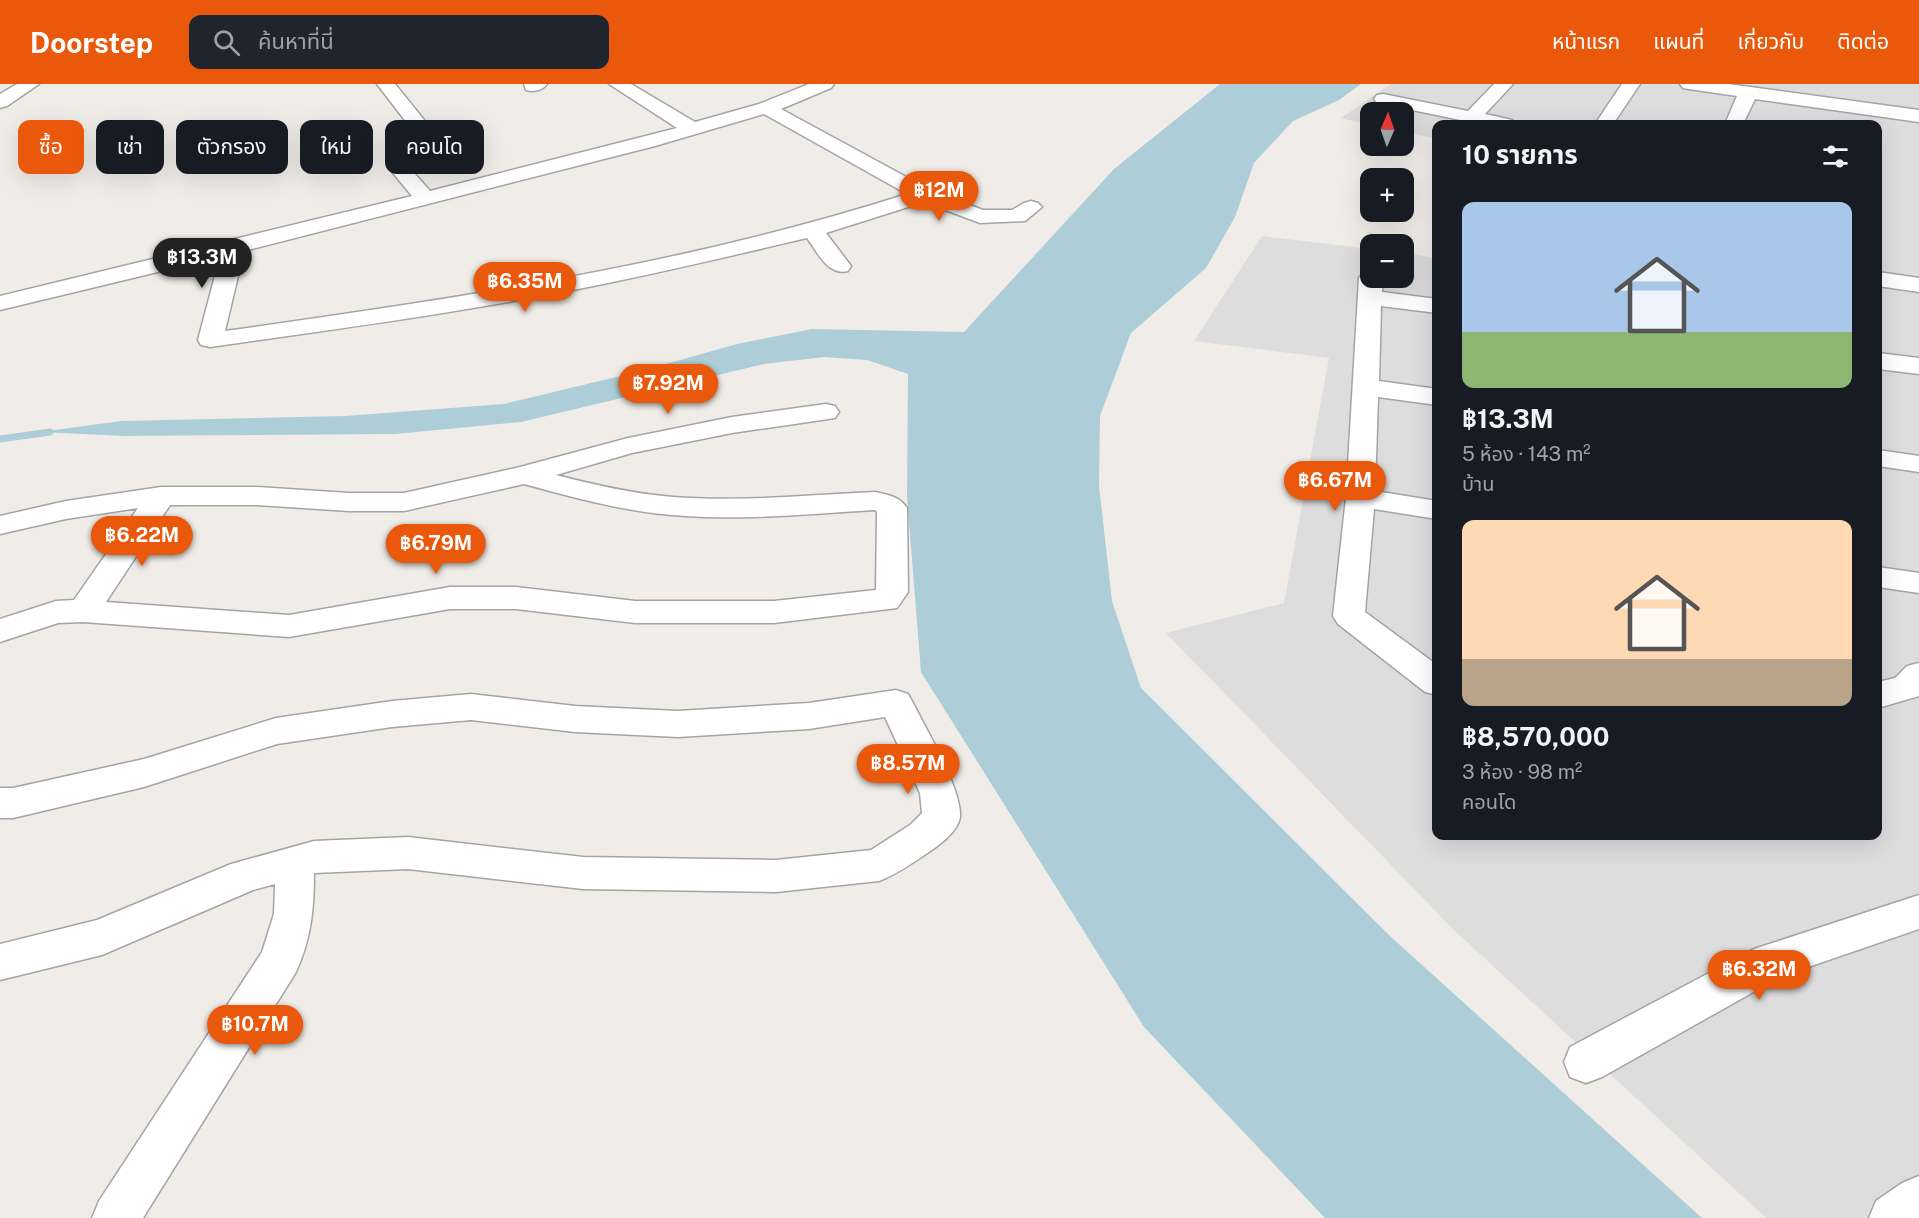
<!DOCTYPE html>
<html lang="th">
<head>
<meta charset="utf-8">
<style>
  body { margin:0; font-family:"Public Sans","Noto Sans Thai",sans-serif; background:#20242c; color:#f1f3f6; height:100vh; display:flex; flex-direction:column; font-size:22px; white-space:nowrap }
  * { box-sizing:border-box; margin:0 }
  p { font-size:20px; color:#9ea1a6 }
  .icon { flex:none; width:33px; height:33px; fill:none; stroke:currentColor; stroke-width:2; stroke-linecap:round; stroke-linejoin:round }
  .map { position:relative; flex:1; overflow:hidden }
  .drawer { position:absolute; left:1432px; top:36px; width:450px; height:720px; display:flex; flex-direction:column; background:#171b24; border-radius:12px; box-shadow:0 6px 24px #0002 }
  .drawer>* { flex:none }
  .guide { position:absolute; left:18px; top:36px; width:570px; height:54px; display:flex; gap:12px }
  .needle { width:39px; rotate:2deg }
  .controls { position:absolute; left:1360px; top:18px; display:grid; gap:12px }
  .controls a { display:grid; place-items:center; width:54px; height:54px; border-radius:12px; background:#171b24; box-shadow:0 6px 24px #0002; font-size:30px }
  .price { position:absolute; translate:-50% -51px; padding:0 14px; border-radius:21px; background:#ea580c; color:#fff; font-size:20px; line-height:39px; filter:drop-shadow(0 2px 3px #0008) }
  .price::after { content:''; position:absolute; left:50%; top:36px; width:18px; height:14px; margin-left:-9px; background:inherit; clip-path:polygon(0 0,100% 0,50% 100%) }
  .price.current { background:#222; color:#fff }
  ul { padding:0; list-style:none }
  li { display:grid; align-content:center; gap:12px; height:318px; padding:0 30px }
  li span { display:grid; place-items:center; height:186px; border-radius:12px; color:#555 }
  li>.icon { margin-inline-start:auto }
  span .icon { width:108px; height:108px; fill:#fffc; stroke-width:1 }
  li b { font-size:26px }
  h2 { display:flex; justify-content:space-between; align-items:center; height:72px; padding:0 30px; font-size:26px }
  .pill { padding:0 21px; border-radius:12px; background:#171b24; box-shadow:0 6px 24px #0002; font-size:21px; line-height:54px }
  .pill.current { background:#ea580c; color:#fff }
  header { display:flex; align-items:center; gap:36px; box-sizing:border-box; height:84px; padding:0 30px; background:#ea580c; color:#fff }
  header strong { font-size:28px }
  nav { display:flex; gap:33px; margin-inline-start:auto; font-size:21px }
  .search { width:420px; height:54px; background:#20242c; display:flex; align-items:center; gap:15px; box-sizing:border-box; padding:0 21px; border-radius:12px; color:#9ea1a6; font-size:22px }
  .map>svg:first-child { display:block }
</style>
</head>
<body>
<header>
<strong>Doorstep</strong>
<div class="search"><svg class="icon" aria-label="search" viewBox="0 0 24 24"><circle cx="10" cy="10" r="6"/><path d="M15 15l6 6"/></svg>ค้นหาที่นี่</div>
<nav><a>หน้าแรก</a><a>แผนที่</a><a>เกี่ยวกับ</a><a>ติดต่อ</a></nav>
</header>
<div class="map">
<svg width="1919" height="1134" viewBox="0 0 1919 1134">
  <rect width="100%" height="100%" fill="#f0ede8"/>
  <path fill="#dedddd" d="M1391 0H1919V1134H1766L1455 847 1166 549 1284 519 1329 274 1194 257 1262 152 1371 165V194H1404V169L1437 174V752H1878V40H1437V55L1404 48V28H1371V41L1341 34Z"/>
  <path fill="#adced8" d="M1220 0H1361L1339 16 1293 37 1254 79 1235 133 1206 184 1131 249 1100 332 1099 402 1112 517 1141 604 1390 852 1702 1134H1325L1144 943 921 588 907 413 908 290 867 276 824 273 764 280 521 338 395 350 124 352 40 348 121 337 345 332 504 320 641 287 737 260 812 245 964 248 1114 85Z"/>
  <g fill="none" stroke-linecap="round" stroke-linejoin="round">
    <path stroke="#adced8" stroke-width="7" d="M0 355 50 348"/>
    <g stroke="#a4a4a4" stroke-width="3">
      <path id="minor" d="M17 0H39L7 22 0 24V10Z
        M377 0H395L445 62 440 69 408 82 430 107 677 44 609 0H631L695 38 759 20 809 0H834L831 4 781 25 932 107 983 126H1012L1024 119 1031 117 1038 119 1042 123 1025 137 980 139 924 118 826 149 851 182 848 187C828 192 818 169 807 154 722 174 638 194 553 210 439 231 325 247 210 263L201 261 198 256 220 173 0 226V212L412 112 388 83 395 73 424 61ZM764 30 907 110C686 181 455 215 225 247L244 167 655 62Z
        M524 0H547C542 7 533 8 526 6Z
        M1494 0H1513L1485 30 1512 36 1514 40H1480L1383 20 1377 19 1374 15 1377 11 1383 10 1468 27Z
        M1622 0H1640L1613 40H1595Z
        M1680 0H1728L1919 26V38L1755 15 1743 40H1725L1737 12 1689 5 1683 4Z
        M1371 187V194H1383L1382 208 1437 215V229L1381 222 1379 297 1437 305V321L1378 313 1375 407 1437 417V435L1374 425 1365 528 1437 581V611L1425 608 1338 540 1333 532 1346 414 1359 194 1363 189Z
        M1878 188 1919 194V208L1878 202Z
        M1878 269 1919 274V290L1878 285Z
        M826 320 835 322 839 328 835 334 732 349 632 369 556 391C595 401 634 410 673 413 741 418 808 411 875 408 888 411 899 412 907 424L908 508 897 524 774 539H635L516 525H450L289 553 83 538 58 539 0 558V535L56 517 74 516 138 424 66 435 0 450V432L66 417 161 403H257L349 409H404L520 383 628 354 732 333ZM524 400C572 413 622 427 672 431 740 437 807 430 875 426L877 428 876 506 774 517H635L516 503H450L289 531 106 518 170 421H257L349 427H404Z
        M1878 366 1919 372V388L1878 382Z
        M1878 483 1919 489V509L1878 503Z
        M1919 579V612L1878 624V598L1895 594 1907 582Z
        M896 606 908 610 913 619C926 645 962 706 960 733 958 749 935 764 923 772 908 782 895 791 879 797L776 808 583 805 408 785 314 789C314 825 311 855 296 888L143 1134H92L99 1117 262 868 274 830 275 800 253 806 102 871 0 896V860L97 836 231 780 314 757 408 753 583 773 776 776 871 766 910 741 922 729 920 709 885 633 809 645 678 653 575 648 471 636 392 643 277 660 144 703 13 734H0V704H13L144 675 276 634 392 617 471 610 575 622 678 627 809 619Z
        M1919 811V845L1782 892 1602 993 1586 999 1570 993 1564 978 1570 963 1754 865Z
        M1919 1092V1134H1869L1876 1117 1902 1099Z"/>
    </g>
    <use href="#minor" fill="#fff" fill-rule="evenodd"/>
  </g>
</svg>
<div class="controls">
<a><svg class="needle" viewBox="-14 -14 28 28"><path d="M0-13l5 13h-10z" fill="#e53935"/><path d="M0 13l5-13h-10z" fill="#9ea1a6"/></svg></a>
<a>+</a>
<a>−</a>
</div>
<b class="price" style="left:939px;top:138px">฿12M</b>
<b class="price current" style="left:202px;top:205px">฿13.3M</b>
<b class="price" style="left:525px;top:229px">฿6.35M</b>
<b class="price" style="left:668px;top:331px">฿7.92M</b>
<b class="price" style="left:1335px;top:428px">฿6.67M</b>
<b class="price" style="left:142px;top:483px">฿6.22M</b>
<b class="price" style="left:436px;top:491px">฿6.79M</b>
<b class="price" style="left:908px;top:711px">฿8.57M</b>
<b class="price" style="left:1759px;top:917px">฿6.32M</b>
<b class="price" style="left:255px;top:972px">฿10.7M</b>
<div class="guide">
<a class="pill current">ซื้อ</a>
<a class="pill">เช่า</a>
<a class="pill">ตัวกรอง</a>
<a class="pill">ใหม่</a>
<a class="pill">คอนโด</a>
</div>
<section class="drawer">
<h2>10 รายการ<svg class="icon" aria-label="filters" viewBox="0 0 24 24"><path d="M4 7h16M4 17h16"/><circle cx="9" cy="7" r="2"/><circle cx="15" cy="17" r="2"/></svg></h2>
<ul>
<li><span style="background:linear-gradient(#a9c7e8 70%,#8fb573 0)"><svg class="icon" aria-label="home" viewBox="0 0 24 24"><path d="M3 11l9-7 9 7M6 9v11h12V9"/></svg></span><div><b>฿13.3M</b><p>5 ห้อง · 143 m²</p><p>บ้าน</p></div></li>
<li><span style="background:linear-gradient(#ffd9b3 75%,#b9a48a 0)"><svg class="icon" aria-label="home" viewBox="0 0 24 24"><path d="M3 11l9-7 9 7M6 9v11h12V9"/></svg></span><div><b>฿8,570,000</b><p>3 ห้อง · 98 m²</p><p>คอนโด</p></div></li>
</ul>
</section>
</div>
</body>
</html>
